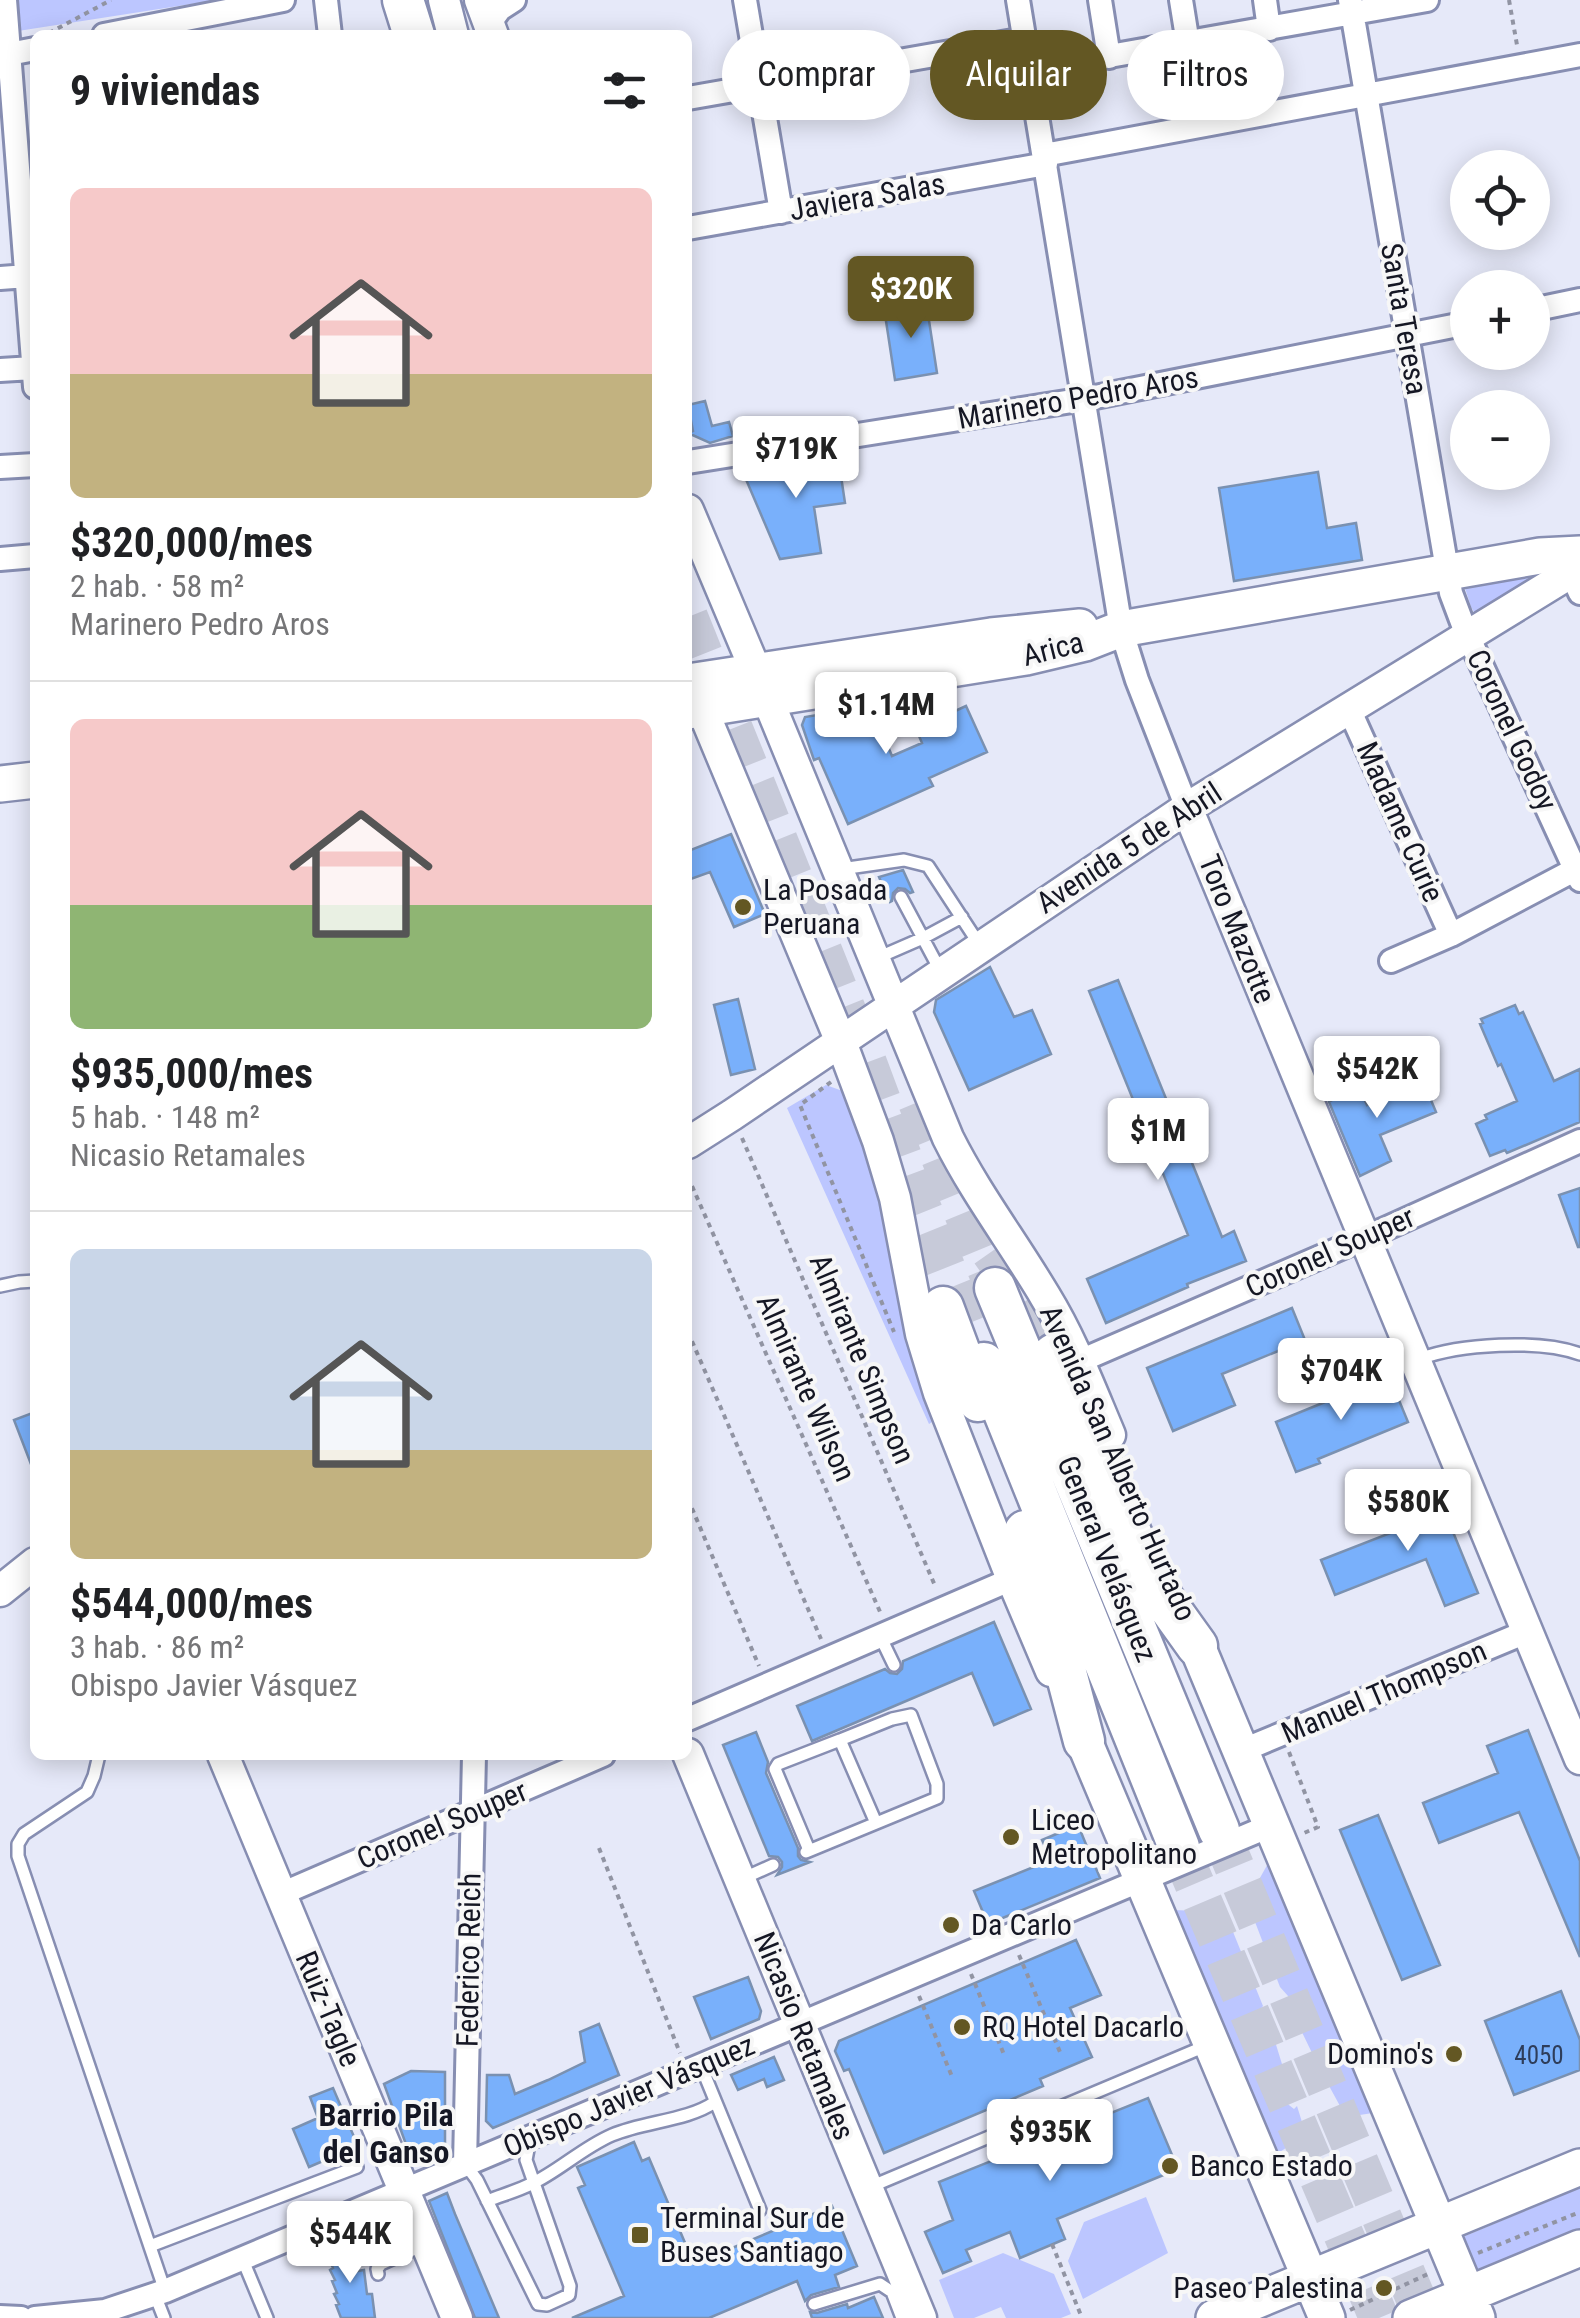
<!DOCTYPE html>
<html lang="es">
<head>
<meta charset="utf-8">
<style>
  body { margin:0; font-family:"Roboto Condensed",sans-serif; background:#f6f6f6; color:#202124; height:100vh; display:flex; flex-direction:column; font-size:38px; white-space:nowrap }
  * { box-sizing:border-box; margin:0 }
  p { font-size:32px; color:#757577 }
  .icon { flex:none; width:55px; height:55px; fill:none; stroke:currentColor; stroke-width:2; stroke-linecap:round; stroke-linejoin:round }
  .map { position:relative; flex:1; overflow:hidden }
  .panel { position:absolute; left:30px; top:30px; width:662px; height:1730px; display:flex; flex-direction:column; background:#fff; border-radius:15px; box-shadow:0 5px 25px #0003 }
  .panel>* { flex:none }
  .guide { position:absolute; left:722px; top:30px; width:708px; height:90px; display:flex; gap:20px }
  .fabs { position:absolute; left:1450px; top:150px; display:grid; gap:20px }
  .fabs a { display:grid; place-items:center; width:100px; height:100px; border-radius:50%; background:#fff; box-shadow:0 5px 25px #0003; font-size:50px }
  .price { position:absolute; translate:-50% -85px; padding:0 22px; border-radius:10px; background:#fff; color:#222; font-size:32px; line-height:65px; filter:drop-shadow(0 2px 5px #0008) }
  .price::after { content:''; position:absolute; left:50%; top:60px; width:30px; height:22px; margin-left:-15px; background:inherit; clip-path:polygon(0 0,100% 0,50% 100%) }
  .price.on { background:#635723; color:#fff }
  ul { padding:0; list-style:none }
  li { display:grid; align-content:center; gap:20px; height:530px; padding:0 40px }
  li+li { border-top:2px solid #e0e0e0 }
  li span { display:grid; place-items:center; height:310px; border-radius:15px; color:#555 }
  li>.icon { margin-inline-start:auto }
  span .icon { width:180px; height:180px; fill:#fffc; stroke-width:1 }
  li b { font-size:42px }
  h2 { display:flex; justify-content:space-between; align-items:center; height:120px; padding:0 40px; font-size:42px }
  .chip { padding:0 35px; border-radius:45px; background:#fff; box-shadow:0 5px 25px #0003; font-size:35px; line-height:90px }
  .chip.on { background:#635723; color:#fff }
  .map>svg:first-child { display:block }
</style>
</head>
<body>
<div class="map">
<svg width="1580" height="2318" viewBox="0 0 1580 2318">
  <rect width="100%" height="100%" fill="#e6e9f9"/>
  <path fill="#bcc6ff" d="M16 0H217L18 31Z
    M1562 569 1479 620 1471 607 1465 588Z
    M826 1085 851 1094 902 1280 903 1321 938 1418 929 1424 787 1108Z
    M1270 1860 1373 2113 1346 2117 1328 2084 1338 2070 1313 2055 1298 2024 1309 2008 1288 1996 1280 1987 1247 1901Z
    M1173 1910 1225 1912 1263 2006 1251 2022 1273 2035 1286 2077 1275 2094 1294 2109 1297 2106 1306 2135 1272 2157Z
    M1580 2188V2231L1473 2274 1458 2239Z
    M1146 2197 1168 2253 1083 2299 1068 2261 1084 2222Z
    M1003 2253 1054 2274 1071 2314 1061 2318H1006L1001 2307 974 2318H954L939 2280Z"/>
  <path fill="#79b0fb" stroke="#7a91b1" stroke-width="2.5" d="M926 301 937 373 895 380 884 308Z
    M705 401 712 426 729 422 733 436 710 443 688 433 693 431 688 405Z
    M838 456 845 503 814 507 821 553 780 559 742 470Z
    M1318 472 1327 528 1356 523 1362 560 1234 581 1219 488Z
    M871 706 892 756 922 743 916 729 966 706 987 752 929 778 933 786 848 824 819 758 814 760 802 725 805 717Z
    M731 834 765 914 734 927 710 872 688 880V851Z
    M903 870 913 892 910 893 905 889 898 888 893 893 892 901 890 902 879 877Z
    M990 967 1014 1017 1032 1010 1051 1054 969 1090 934 1012 936 1000Z
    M1118 980 1222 1237 1234 1231 1246 1261 1187 1284 1188 1287 1106 1323 1087 1279 1188 1235 1089 991Z
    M738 999 755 1069 731 1075 714 1005Z
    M1515 1005 1519 1014 1523 1012 1554 1081 1580 1069V1122L1507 1153 1505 1150 1490 1156 1476 1124 1487 1119 1485 1115 1517 1101 1501 1064 1498 1066 1480 1024 1483 1023 1481 1019Z
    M1423 1081 1436 1112 1380 1135 1391 1161 1360 1176 1329 1102 1358 1084 1367 1105Z
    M1580 1188V1247H1578L1559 1195Z
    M1292 1308 1305 1340 1222 1374 1235 1405 1173 1431 1147 1368Z
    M1389 1376 1408 1422 1318 1459 1320 1463 1296 1472 1276 1422Z
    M35 1412V1471L34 1472 14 1420Z
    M1435 1488 1478 1593 1445 1606 1426 1559 1335 1595 1321 1560 1416 1523 1406 1499Z
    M994 1622 1031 1709 994 1725 972 1673 812 1741 797 1706 885 1669 890 1673 897 1674 902 1669 903 1661Z
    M1528 1730 1580 1861V1957L1519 1812 1439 1843 1423 1803 1498 1773 1487 1746Z
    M756 1732 768 1762 766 1773 798 1848V1856L801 1860 810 1862 777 1875 782 1867V1862L778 1857 769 1856 723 1745Z
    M1378 1815 1440 1965 1402 1980 1340 1830Z
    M1078 1825 1100 1878 988 1924 974 1891 1051 1860 1042 1840Z
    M1076 1940 1101 1995 1070 2008 1092 2057 1040 2079 1043 2086 884 2153 849 2069 844 2071 835 2051 839 2041Z
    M748 1977 761 2011 759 2019 711 2039 694 1997Z
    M1561 1991 1580 2040V2070L1514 2095 1485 2021Z
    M599 2024 619 2075 493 2128 486 2121 487 2075H509L515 2094 548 2080 585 2062 580 2032Z
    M774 2057 784 2080 767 2087 764 2079 738 2090 731 2075Z
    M411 2071 445 2072V2143L411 2158 384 2084Z
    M333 2088 358 2146 309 2167 293 2129 318 2118 310 2097Z
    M1148 2098 1178 2169 1057 2219 1065 2239 1020 2258 1010 2232 966 2250 971 2261 943 2273 925 2232 953 2220 939 2182Z
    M634 2142 642 2161 649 2158 694 2264 832 2206 857 2266 835 2275 839 2287 811 2295 805 2301 797 2281 709 2318H572L624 2296 578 2188 585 2185 577 2167Z
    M447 2193 455 2214 499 2318H475L429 2201Z
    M348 2239 352 2272 364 2270 367 2294H372L375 2318H341L336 2305 339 2304 334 2294 337 2293 332 2281 335 2280 330 2270 333 2268 328 2257 334 2255 331 2249Z
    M874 2297 883 2318H812L810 2312 817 2313 847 2304 848 2308Z"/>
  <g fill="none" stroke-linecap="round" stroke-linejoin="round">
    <path stroke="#c7cad9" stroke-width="40" stroke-dasharray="40 20" stroke-linecap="butt" d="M688 617 864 1055 917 1197 974 1339
      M918 1102 995 1288
      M991 1252 1030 1308 1054 1354
      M1219 1830 1424 2318
      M1179 1847 1379 2318"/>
    <g stroke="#878eb2" stroke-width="16">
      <path id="lane" d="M841 869 904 860 928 866 979 944
        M901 897 941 972
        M877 958 923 938 962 917
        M0 1286 19 1282 35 1281
        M1419 1359C1460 1344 1538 1339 1580 1354
        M880 1636 894 1665
        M99 1755 94 1776 87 1792 24 1834 18 1844V1856L165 2291
        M809 1850 775 1769 778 1764 840 1740
        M806 1852 937 1798V1784L911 1715 892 1719 840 1740 876 1823
        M744 1878 773 1865
        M701 2066 760 2210
        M465 2164 477 2180 536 2300 538 2304 547 2305 569 2295 570 2286 526 2160 530 2139
        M870 2187 1208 2045
        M487 2201C502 2195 517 2191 531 2184 559 2171 582 2148 612 2135 645 2121 687 2121 715 2102
        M150 2246 357 2167
        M242 2258 267 2318
        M378 2274 377 2269 381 2264 426 2244
        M155 2295 164 2318
        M814 2304 880 2284 892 2292 902 2318"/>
    </g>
    <g stroke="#878eb2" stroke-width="28">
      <path id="street" d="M5 0 35 387
        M326 0 330 35
        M745 0 781 212
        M1018 0 1121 629 1137 680 1187 808
        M1100 0 1109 57
        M1181 0 1201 125
        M1265 0 1269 29
        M1350 0 1451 593 1463 625 1580 880
        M489 24 500 9 514 0
        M104 35 283 0
        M9 54 35 49
        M1030 70 1427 0
        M688 98 1025 39
        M1044 155 1580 55
        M688 228 1046 164
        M0 278 27 276
        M1532 310 1580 300
        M0 370 33 368
        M688 462 1085 399 1468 323
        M0 467 35 465
        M0 559 35 556
        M1571 573 1580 593
        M1349 709 1451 935
        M1391 961 1451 935 1580 867
        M1080 1361 1387 1228 1580 1141
        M688 1719 1012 1579
        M1241 1751 1526 1632
        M281 1894 603 1755
        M465 2164 474 1755
        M0 2317 21 2318
        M35 2318 105 2311 165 2291 1272 1825"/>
    </g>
    <g stroke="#878eb2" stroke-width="35">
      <path id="secondary" d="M444 0 453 35
        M480 0 493 35
        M688 510 768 700 948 1138C976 1194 1013 1242 1045 1296 1072 1340 1090 1388 1110 1435
        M693 687 841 1042 878 1141 895 1198 921 1334 939 1393 1012 1579 1051 1671
        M1187 808 1580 1759
        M688 1143 732 1115 1187 808 1580 567
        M0 1591 35 1563
        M688 1754 921 2318
        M223 1755 457 2318"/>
    </g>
    <g stroke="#878eb2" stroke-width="40">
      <path id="primary" d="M688 682 991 636 1080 627
        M688 711 1026 657 1085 643 1121 629 1540 556 1580 554
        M0 784 35 780
        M1197 1646 1477 2318
        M1084 1741 1327 2318
        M1214 2318 1580 2167
        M1411 2318 1580 2248"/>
    </g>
    <g stroke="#878eb2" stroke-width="45">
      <path id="highway" d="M403 0 414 35
        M995 1288 1219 1830
        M943 1307 978 1401
        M1054 1354 1143 1561 1164 1600 1197 1646
        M984 1363 1179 1847
        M1025 1531 1043 1585 1084 1741"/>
    </g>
    <path stroke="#9194a3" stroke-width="4" stroke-dasharray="5 5" stroke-linecap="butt" d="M1509 0 1517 45
      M49 33 111 0
      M831 1082 800 1105 894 1332
      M742 1138 936 1588
      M688 1177 881 1614
      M688 1332 821 1639
      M688 1499 759 1666
      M1289 1752 1318 1827 1304 1833
      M599 1848 680 2053
      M1019 1955 1060 2052
      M971 1974 1005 2057
      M919 1996 953 2079
      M1052 2244 1082 2318
      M1478 2253 1580 2212
      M1350 2310 1428 2274"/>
    <use href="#lane" stroke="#fff" stroke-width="11"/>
    <use href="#street" stroke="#fff" stroke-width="22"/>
    <use href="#secondary" stroke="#fff" stroke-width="30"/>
    <use href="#primary" stroke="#fff" stroke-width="35"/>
    <use href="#highway" stroke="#fff" stroke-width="40"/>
  </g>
  <g fill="#635723" stroke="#f7f7f7" stroke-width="4">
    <circle cx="743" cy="907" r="10"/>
    <circle cx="1011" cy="1837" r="10"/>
    <circle cx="951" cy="1925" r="10"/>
    <circle cx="962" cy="2027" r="10"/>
    <circle cx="1454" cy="2054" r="10"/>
    <circle cx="1170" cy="2166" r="10"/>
    <rect x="630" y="2225" width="20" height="20" rx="5"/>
    <circle cx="1384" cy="2288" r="10"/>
  </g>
  <g text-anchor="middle" stroke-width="8" stroke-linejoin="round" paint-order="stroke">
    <g font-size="25" fill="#2e3d5a">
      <text x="1539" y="2064">4050</text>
    </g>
    <g font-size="30" fill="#151724" stroke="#f7f7f7">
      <text transform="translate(867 197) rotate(-10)" y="10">Javiera Salas</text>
      <text transform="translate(1404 319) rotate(80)" y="10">Santa Teresa</text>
      <text transform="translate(1078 398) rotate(-10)" y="10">Marinero Pedro Aros</text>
      <text transform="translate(1053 649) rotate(-14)" y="10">Arica</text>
      <text transform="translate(1512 730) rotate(65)" y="10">Coronel Godoy</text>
      <text transform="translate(1400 822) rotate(66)" y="10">Madame Curie</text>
      <text transform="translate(1129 848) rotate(-33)" y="10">Avenida 5 de Abril</text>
      <text transform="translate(1237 929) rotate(68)" y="10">Toro Mazotte</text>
      <text transform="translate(1330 1252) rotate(-24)" y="10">Coronel Souper</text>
      <text transform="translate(862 1359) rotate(67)" y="10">Almirante Simpson</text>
      <text transform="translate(806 1388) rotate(66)" y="10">Almirante Wilson</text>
      <text transform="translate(1118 1463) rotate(66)" y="10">Avenida San Alberto Hurtado</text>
      <text transform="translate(1107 1559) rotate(68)" y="10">General Velásquez</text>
      <text transform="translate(1384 1692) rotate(-23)" y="10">Manuel Thompson</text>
      <text transform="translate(442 1825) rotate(-23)" y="10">Coronel Souper</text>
      <text transform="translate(469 1960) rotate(-89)" y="10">Federico Reich</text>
      <text transform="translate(328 2009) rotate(67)" y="10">Ruiz-Tagle</text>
      <text transform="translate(804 2036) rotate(68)" y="10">Nicasio Retamales</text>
      <text transform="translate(629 2096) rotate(-23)" y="10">Obispo Javier Vásquez</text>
    </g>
    <g font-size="30" fill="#151724" stroke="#f7f7f7" text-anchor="start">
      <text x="763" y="900">La Posada<tspan x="763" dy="34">Peruana</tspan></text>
      <text x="1031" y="1830">Liceo<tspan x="1031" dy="34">Metropolitano</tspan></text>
      <text x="971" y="1935">Da Carlo</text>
      <text x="982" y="2037">RQ Hotel Dacarlo</text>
      <text x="1434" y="2064" text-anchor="end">Domino's</text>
      <text x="1190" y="2176">Banco Estado</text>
      <text x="660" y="2228">Terminal Sur de<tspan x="660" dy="34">Buses Santiago</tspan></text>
      <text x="1364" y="2298" text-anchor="end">Paseo Palestina</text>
    </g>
    <g font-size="32" font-weight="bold" fill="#151724" stroke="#f7f7f7">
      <text x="386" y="2126">Barrio Pila<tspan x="386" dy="37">del Ganso</tspan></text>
    </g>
  </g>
</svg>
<div class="fabs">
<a><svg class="icon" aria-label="locate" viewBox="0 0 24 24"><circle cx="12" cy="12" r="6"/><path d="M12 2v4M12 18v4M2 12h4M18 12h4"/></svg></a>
<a>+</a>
<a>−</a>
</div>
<b class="price on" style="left:911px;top:341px">$320K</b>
<b class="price" style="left:796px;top:501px">$719K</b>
<b class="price" style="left:886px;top:757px">$1.14M</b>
<b class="price" style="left:1377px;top:1121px">$542K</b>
<b class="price" style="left:1158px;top:1183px">$1M</b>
<b class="price" style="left:1341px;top:1423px">$704K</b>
<b class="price" style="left:1408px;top:1554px">$580K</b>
<b class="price" style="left:1050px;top:2184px">$935K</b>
<b class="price" style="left:350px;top:2286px">$544K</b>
<div class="guide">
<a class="chip">Comprar</a>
<a class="chip on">Alquilar</a>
<a class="chip">Filtros</a>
</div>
<section class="panel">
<h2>9 viviendas<svg class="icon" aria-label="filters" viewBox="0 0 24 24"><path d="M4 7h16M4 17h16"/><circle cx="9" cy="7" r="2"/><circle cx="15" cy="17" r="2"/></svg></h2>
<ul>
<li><span style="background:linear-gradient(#f6c9c9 60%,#c2b280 0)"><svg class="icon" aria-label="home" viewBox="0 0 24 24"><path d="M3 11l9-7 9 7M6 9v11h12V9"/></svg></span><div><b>$320,000/mes</b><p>2 hab. · 58 m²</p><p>Marinero Pedro Aros</p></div></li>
<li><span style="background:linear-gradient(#f6c9c9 60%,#8fb573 0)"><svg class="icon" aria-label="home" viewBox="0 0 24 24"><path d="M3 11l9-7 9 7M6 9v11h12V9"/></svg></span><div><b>$935,000/mes</b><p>5 hab. · 148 m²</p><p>Nicasio Retamales</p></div></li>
<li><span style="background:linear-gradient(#c9d6e8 65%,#c2b280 0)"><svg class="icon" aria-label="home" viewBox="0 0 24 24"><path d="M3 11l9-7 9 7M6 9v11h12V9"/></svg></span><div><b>$544,000/mes</b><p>3 hab. · 86 m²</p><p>Obispo Javier Vásquez</p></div></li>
</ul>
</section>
</div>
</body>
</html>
